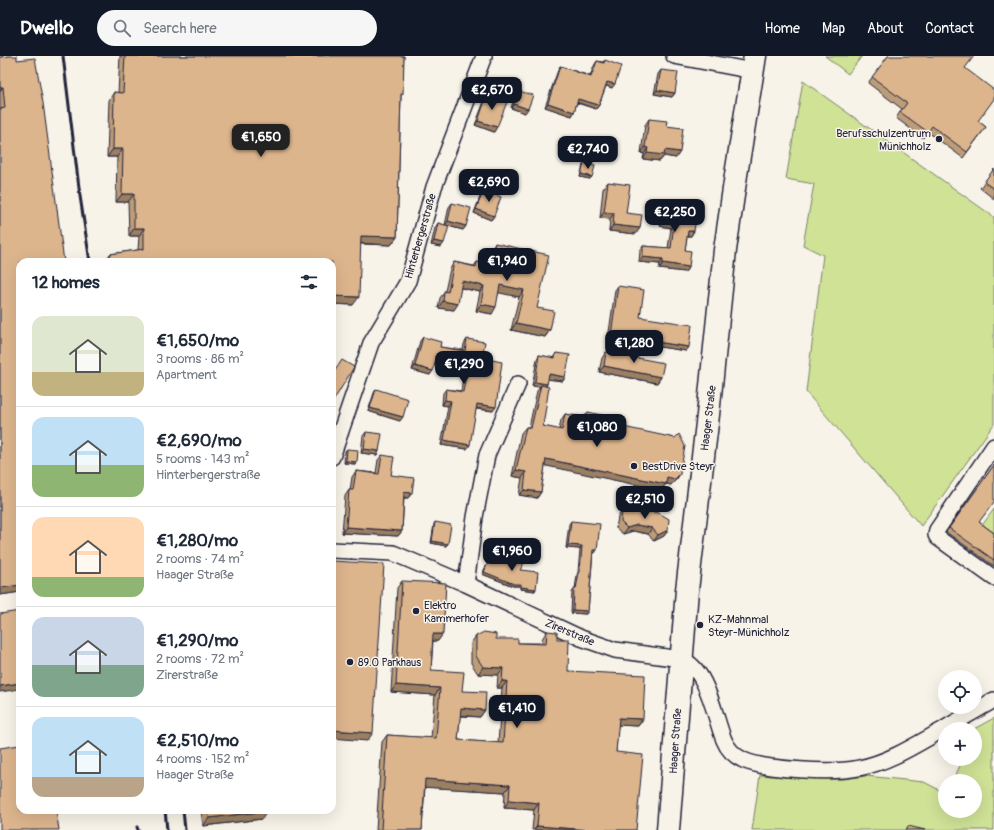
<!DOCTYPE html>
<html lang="en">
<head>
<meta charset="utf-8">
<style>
  body { margin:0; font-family:Pangolin,sans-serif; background:#f6f6f7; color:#1f2937; height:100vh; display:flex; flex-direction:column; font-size:15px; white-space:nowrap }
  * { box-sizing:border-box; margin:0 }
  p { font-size:13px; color:#747a83 }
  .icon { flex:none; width:22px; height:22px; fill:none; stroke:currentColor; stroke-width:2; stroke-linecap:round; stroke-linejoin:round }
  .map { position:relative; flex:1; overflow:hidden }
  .drawer { position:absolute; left:16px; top:202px; width:320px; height:556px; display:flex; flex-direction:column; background:#fff; border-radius:12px; box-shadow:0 4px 16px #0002 }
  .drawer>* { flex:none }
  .buttons { position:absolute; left:938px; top:614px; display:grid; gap:8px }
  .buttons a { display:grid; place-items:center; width:44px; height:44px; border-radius:50%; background:#fff; box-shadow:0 4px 16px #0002; font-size:20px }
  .price { position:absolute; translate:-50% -34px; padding:0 9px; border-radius:8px; background:#111827; color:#fff; font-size:13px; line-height:26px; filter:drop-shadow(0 1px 2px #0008) }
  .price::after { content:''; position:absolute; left:50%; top:24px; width:12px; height:9px; margin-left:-6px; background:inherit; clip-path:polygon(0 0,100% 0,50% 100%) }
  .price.on { background:#222; color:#fff }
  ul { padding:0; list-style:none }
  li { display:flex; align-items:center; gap:12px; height:100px; padding:0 16px }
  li+li { border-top:1px solid #e0e1e3 }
  li span { display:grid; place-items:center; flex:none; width:112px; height:80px; border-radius:12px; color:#555 }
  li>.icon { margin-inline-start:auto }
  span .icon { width:48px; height:48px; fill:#fffc; stroke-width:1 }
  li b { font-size:17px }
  h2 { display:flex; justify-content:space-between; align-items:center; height:48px; padding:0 16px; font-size:17px }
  header { display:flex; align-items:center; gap:24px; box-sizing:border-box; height:56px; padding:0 20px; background:#111827; color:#fff }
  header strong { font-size:19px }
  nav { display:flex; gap:22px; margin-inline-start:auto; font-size:14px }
  .search { width:280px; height:36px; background:#f6f6f7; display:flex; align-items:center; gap:10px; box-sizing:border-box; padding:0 14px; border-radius:22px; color:#747a83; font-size:15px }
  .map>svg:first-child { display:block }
</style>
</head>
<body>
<header>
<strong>Dwello</strong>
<div class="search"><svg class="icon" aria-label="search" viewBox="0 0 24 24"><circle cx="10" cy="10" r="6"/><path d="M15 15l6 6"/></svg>Search here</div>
<nav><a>Home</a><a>Map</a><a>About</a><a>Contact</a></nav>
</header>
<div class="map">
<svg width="994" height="774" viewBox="0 0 994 774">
  <rect width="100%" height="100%" fill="#f7f3e8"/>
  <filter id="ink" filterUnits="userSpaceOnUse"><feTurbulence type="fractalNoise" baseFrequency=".025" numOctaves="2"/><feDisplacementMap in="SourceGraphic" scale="8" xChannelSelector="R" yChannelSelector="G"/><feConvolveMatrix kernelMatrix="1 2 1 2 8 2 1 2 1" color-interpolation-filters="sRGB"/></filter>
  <g filter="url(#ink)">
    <path fill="#cfe296" stroke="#788268" d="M825 0H862L848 18Z
      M803 25 994 161V368L921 470 806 336 823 199 803 189 814 128 786 123Z
      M994 453V482L980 472Z
      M994 662V774H752L760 719 798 722 843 723 866 720 924 726 945 737V755H975V725H953L963 703H975V673H974Z"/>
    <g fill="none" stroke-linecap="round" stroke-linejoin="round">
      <g stroke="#22223b" stroke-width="18">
        <path id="minor" d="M674 0 753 15
          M994 390 937 474 936 479 938 482 994 522
          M332 401 371 287 408 225 434 131 484 0
          M332 494 393 497 466 528 581 582 615 594 681 603C708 613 714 660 724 684 732 704 751 708 771 711 796 714 834 717 859 712 890 706 917 688 944 673 960 663 977 654 994 644
          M466 528 475 461 487 399 518 328"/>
      </g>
      <g stroke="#22223b" stroke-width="25">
        <path id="secondary" d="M668 774 687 534 708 359 725 194 736 119 755 0"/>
      </g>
      <use href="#minor" stroke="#f7f3e8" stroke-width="15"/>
      <use href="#secondary" stroke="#f7f3e8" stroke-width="22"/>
      <path stroke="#22223b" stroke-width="3" d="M63 0 80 140 90 206
        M165 754 167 774
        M183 754 185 774
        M137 771 138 774"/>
    </g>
    <path fill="#bd9c79" stroke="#22223b" d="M9 0 20 536 0 539V1Z
      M120 0H404L401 40 397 181 391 189 360 188 353 249 332 248V206H105L110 198 138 194 139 180H129L128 146H116L117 101H107L109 44 114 36 118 37Z
      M888 0 965 12 978 65 986 71 963 102 928 76 923 82 896 62 902 53 868 27Z
      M605 4 612 32 606 30 599 49 596 53 577 47 574 56 572 60 545 51 558 14 560 10 590 20 595 8 597 5 603 6Z
      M661 14 675 37 672 41 654 38 658 18Z
      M518 35 525 57 511 52 515 39Z
      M487 39 494 76 475 69 485 43Z
      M649 63 666 70 676 102 664 100 660 105 643 103 644 98 641 97 645 69Z
      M584 107 590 123 580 121 583 109Z
      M994 113V143L980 132Z
      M608 126 626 157 636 178 609 175 610 163 600 162 603 133Z
      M484 134 494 160 491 164 474 157 481 138Z
      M661 143 679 147 694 175 691 180H687L685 194 689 211 685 216 659 213 660 208 639 206 640 195 643 190 668 192 671 172 660 170 661 166 655 165 658 148Z
      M452 147 466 170 463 174 448 170 441 191 431 189 435 172 438 167 445 169 449 151Z
      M495 187 537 252 550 274 545 281 511 274 519 241 499 236 492 258 476 255 480 236 461 232 454 254 438 252 440 242 445 235 450 213 454 206 474 210 477 206 487 208 490 194Z
      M618 230 640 261 689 291 686 295 608 283 615 234Z
      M423 281 440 291 463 294 464 288 467 283 482 302 493 355 476 353 467 393 441 389 448 350 442 349 443 337 446 333 461 335 464 313 435 308 430 319 412 314 420 285Z
      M606 296 661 321 657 327 599 316 602 302Z
      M556 297 565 321 563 325 548 323 547 328 546 330 543 370 559 374 561 364 565 358 584 361 588 356 614 369 680 418 676 424 671 429 666 428 661 434 545 409 541 436 537 442 519 439 522 422 512 420 521 377 526 371H529L537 335 540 331 532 330 537 303 539 299 553 302Z
      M376 333 400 365 368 355 374 337Z
      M366 376 379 395 377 399 361 397 363 380Z
      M347 393 357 406 355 408 344 407 345 395Z
      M382 399 391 419 412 437 408 442H404L402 475 398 480 342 477 345 440 349 434H350L352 421 356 415 376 417 378 404Z
      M994 409 979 466 994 477V510L946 476Z
      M622 455 668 474 664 480 654 485 648 478 633 475 623 478 616 472 618 461Z
      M571 465 595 497H593L588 555 586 558 571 557 572 536 575 533 577 519 578 516 580 493 566 492 569 468Z
      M435 466 446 490 431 487 434 468Z
      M505 498 520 514 535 535 520 533V530H513L482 518 490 502 500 506Z
      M402 525 438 585H433L431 614 462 635 485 654 480 661 460 660 458 684 498 687 502 632H497L498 619 478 618 471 607V587L476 580 518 587H542V583L547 575 557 583 568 615 643 663 638 670 618 669 616 696 636 774H532L534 754 504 752 505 736 425 731 422 774H376L382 686 387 679 431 682 435 639 391 636 397 532Z
      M201 754H267L262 763 203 770Z"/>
    <path fill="#9a7f63" stroke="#22223b" d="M607 26 615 28 612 32 604 29Z
      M0 31H3L0 35Z
      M657 34 675 37 672 41 654 38Z
      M578 43 599 49 596 53 576 46Z
      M548 47 574 56 572 60 545 51Z
      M514 48 528 53 525 57 511 52Z
      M478 65 497 71 494 76 475 69Z
      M645 91 648 92 644 98 641 97Z
      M113 93H123L117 101H107Z
      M665 94 680 96 676 102 664 100 660 105 643 103 647 97Z
      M581 118 592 121 590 123 580 121Z
      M122 138H134L128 146H116Z
      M476 153 494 160 491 164 474 157Z
      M604 156 614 157 610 163 600 162Z
      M659 160 664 161 661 166 655 165Z
      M448 165 466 170 463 174 445 169Z
      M664 165 674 167 671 172 660 170Z
      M613 169 640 172 636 178 609 175Z
      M134 172H144L139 180H129Z
      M688 175H694L691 180H684Z
      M361 180 397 181 391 189 355 187Z
      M434 185 444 187 441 191 431 189Z
      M643 201 663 203 660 208 639 206Z
      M663 207 689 211 685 216 659 213Z
      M462 225 484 230 480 236 458 231Z
      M500 229 524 234 519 241 495 236Z
      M332 240 359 241 353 249 332 248Z
      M443 245 458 248 454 254 438 252Z
      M481 248 496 251 492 258 476 255Z
      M516 267 550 274 545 281 511 274Z
      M611 279 689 291 686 295 608 283Z
      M436 303 468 308 464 313 433 308Z
      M415 310 433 315 430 319 412 314Z
      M604 310 661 321 657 327 599 316Z
      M549 318 565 321 563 325 546 323Z
      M535 326 547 328 544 332 541 329 540 331 532 330Z
      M445 344 451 345 448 350 442 349Z
      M477 348 496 351 493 355 474 352Z
      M370 352 403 361 400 365 368 355Z
      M444 384 470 389 467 393 441 389Z
      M364 393 379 395 377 399 361 397Z
      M546 403 666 428 661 434 542 409Z
      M346 405 357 406 355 408 344 407Z
      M516 414 526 416 522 422 512 420Z
      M680 418 676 424 671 429 663 427 667 421Z
      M524 434 541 436 537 442 519 439Z
      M404 436 412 437 408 442 400 441Z
      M637 469 652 472 648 478 633 475 623 478 627 472Z
      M346 471 402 475 398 480 342 477Z
      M668 474 664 480 654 485 658 479Z
      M432 485 448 488 446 490 431 487Z
      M568 489 582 490 580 493 566 492Z
      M593 494H597L595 497 592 496Z
      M484 516 521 528 520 530H513L482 518Z
      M20 529V536L0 539V532Z
      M521 531 536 533 535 535 520 533Z
      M573 554 588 555 586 558 571 557Z
      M433 578H443L438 585H428Z
      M483 611 503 612 498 619 478 618Z
      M502 625H507L502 632H497Z
      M20 627V633L0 636V630Z
      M396 629 440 632 435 639 391 636Z
      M461 652 485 654 480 661 456 659Z
      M619 662 643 663 638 670 614 669Z
      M332 674 373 677 367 685 332 682Z
      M425 723 510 729 505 736 420 731Z
      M509 744 539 747 534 754 504 752Z
      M267 755 262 763 203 770 209 762Z
      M537 770 590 774H534Z"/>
    <path fill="#dcb58d" stroke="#22223b" d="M9 0H17V4L35 2 43 47 64 206H20V529L0 532V53L5 52 3 31H0V1Z
      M125 0H404L403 38H401L397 181 361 180 359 241 332 240V206H111L110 198 144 193V172H134V138H122L123 93H113L114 36 123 37Z
      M888 0H974L965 12 994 34V43L978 65 986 71 967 96 932 70 928 76 900 56 907 47 872 21Z
      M605 4 621 10 615 28 607 26 599 49 578 43 574 56 548 47 560 10 591 21 597 5 604 7Z
      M661 14 678 16 675 37 657 34Z
      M518 35 533 39 528 53 514 48Z
      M487 39 507 46 497 71 478 65Z
      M649 63 667 65 666 70 683 72 680 96 665 94 664 99 647 97 648 92 645 91Z
      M584 107 595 110 592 121 581 118Z
      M994 113V133L984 126Z
      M608 126 630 129 626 157 642 159 640 172 613 169 614 157 604 156Z
      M484 134 501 141 494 160 476 153Z
      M661 143 679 145V147L698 149 694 175H688L685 194 691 195 689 211 663 207V203L643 201V190L671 192 674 167 664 165V161L659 160Z
      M452 147 471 152 466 170 448 165Z
      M438 167 449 170 444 187 434 185Z
      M495 187 549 199 537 252 554 255 550 274 516 267 524 234 500 229 496 251 481 248 484 230 462 225 458 248 443 245 444 235 448 236 454 206 476 211 477 206 490 209Z
      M618 230 644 234 640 261 692 269 689 291 611 279Z
      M423 281 441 286 440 291 465 295 467 283 485 286 482 302 502 306 496 351 477 348 470 389 444 384 451 345 445 344 446 333 463 336 468 308 436 303 433 315 415 310Z
      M606 296 664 307 661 321 604 310Z
      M556 297 570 299 565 321 549 318 547 328 535 326 539 299 555 302Z
      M342 304 354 311 332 347V319Z
      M541 329 549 331 543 370 562 374 565 358 586 362 588 356 615 362 614 369 675 382 679 378 685 390 680 418 675 423 667 421 666 428 546 403 541 436 524 434 526 416 516 414 526 371 531 372Z
      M376 333 408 343 403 361 370 352Z
      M366 376 382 378 379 395 364 393Z
      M347 393 358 394 357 406 346 405Z
      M382 399 394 401 391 419 414 422 412 437 404 436 402 475 346 471 349 434H353L356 415 379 418Z
      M994 409V446L979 466 994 477V504L949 472Z
      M631 453 659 457 669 463 668 474 658 479 652 472 637 469 627 472 621 466 622 455Z
      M571 465 600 468 597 494H593L588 555 573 554 574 533H576L579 516H580L582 490 568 489Z
      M435 466 451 469 448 488 432 485Z
      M505 498 524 507 520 514 538 516 536 533 521 531V528H514L484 516 490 502 500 506Z
      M332 505 384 508 373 677 332 674Z
      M402 525 446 527 443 578H433L431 614 464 616 462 635 486 636 485 654 461 652 458 684 503 687 507 625H502L503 612 483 611 476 600V580L484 576 496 578V583H518V587L546 588 547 575 557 576V583H569L568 615 645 619 643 663 619 662 616 696 643 699 636 774H590L537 770 539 747 509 744 510 729 425 723 422 774H381L387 679 436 682 440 632 396 629Z
      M20 555V627L0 630V558Z
      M20 689V754H56L59 774H0V692Z
      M208 754H267V755L209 762Z
      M908 770 925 774H906Z"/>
  </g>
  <g fill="#22223b" stroke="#f7f3e8" stroke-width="1.5">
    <circle cx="939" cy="83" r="4"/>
    <circle cx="634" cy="410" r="4"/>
    <circle cx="416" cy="555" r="4"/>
    <circle cx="700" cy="569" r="4"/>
    <circle cx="350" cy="606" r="4"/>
  </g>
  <g text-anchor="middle" stroke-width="3" stroke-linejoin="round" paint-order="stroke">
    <g font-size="11" fill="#22223b" stroke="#f7f3e8" text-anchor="start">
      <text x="931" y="81" text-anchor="end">Berufsschulzentrum<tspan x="931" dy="13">Münichholz</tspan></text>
      <text x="642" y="414">BestDrive Steyr</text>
      <text x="424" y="553">Elektro<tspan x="424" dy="13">Kammerhofer</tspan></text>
      <text x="708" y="567">KZ-Mahnmal<tspan x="708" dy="13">Steyr-Münichholz</tspan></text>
      <text x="358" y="610">89.0 Parkhaus</text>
    </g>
    <g font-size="11" fill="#22223b" stroke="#f7f3e8">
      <text transform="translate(420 180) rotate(-74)" y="4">Hinterbergerstraße</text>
      <text transform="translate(708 362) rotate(-83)" y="4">Haager Straße</text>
      <text transform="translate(570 576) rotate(23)" y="4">Zirerstraße</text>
      <text transform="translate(675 685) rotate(-86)" y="4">Haager Straße</text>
    </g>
  </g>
</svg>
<div class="buttons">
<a><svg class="icon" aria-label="locate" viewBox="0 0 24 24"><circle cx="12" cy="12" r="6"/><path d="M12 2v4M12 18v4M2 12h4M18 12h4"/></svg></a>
<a>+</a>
<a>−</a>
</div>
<b class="price" style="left:492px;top:55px">€2,670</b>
<b class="price on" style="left:261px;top:102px">€1,650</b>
<b class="price" style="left:588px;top:114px">€2,740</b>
<b class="price" style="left:489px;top:147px">€2,690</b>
<b class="price" style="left:675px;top:177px">€2,250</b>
<b class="price" style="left:507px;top:226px">€1,940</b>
<b class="price" style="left:634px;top:308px">€1,280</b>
<b class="price" style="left:464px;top:329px">€1,290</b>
<b class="price" style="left:597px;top:392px">€1,080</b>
<b class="price" style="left:645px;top:464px">€2,510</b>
<b class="price" style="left:512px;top:516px">€1,960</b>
<b class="price" style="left:517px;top:673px">€1,410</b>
<section class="drawer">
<h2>12 homes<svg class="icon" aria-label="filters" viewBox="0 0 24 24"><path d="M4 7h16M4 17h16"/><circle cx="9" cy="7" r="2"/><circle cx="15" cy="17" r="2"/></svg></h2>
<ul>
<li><span style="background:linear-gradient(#dfe7d0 70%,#c2b280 0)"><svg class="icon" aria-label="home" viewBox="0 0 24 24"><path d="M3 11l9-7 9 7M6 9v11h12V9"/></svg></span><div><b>€1,650/mo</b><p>3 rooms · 86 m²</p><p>Apartment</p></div></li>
<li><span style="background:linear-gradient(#bfe0f5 60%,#8fb573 0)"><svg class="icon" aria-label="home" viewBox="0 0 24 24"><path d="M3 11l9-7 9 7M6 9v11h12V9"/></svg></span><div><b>€2,690/mo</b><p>5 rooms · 143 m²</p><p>Hinterbergerstraße</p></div></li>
<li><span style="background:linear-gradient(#ffd9b3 75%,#8fb573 0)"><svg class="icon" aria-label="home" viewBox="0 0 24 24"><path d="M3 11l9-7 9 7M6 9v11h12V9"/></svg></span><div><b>€1,280/mo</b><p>2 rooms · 74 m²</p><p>Haager Straße</p></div></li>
<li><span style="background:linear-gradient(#c9d6e8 60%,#7fa58c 0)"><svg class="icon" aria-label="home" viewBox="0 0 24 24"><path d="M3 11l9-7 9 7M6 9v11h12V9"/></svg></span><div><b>€1,290/mo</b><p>2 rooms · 72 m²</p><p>Zirerstraße</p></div></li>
<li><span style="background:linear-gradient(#bfe0f5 75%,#b9a48a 0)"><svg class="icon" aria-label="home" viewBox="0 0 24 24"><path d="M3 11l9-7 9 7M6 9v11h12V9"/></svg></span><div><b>€2,510/mo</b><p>4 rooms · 152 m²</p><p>Haager Straße</p></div></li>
</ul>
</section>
</div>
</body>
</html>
